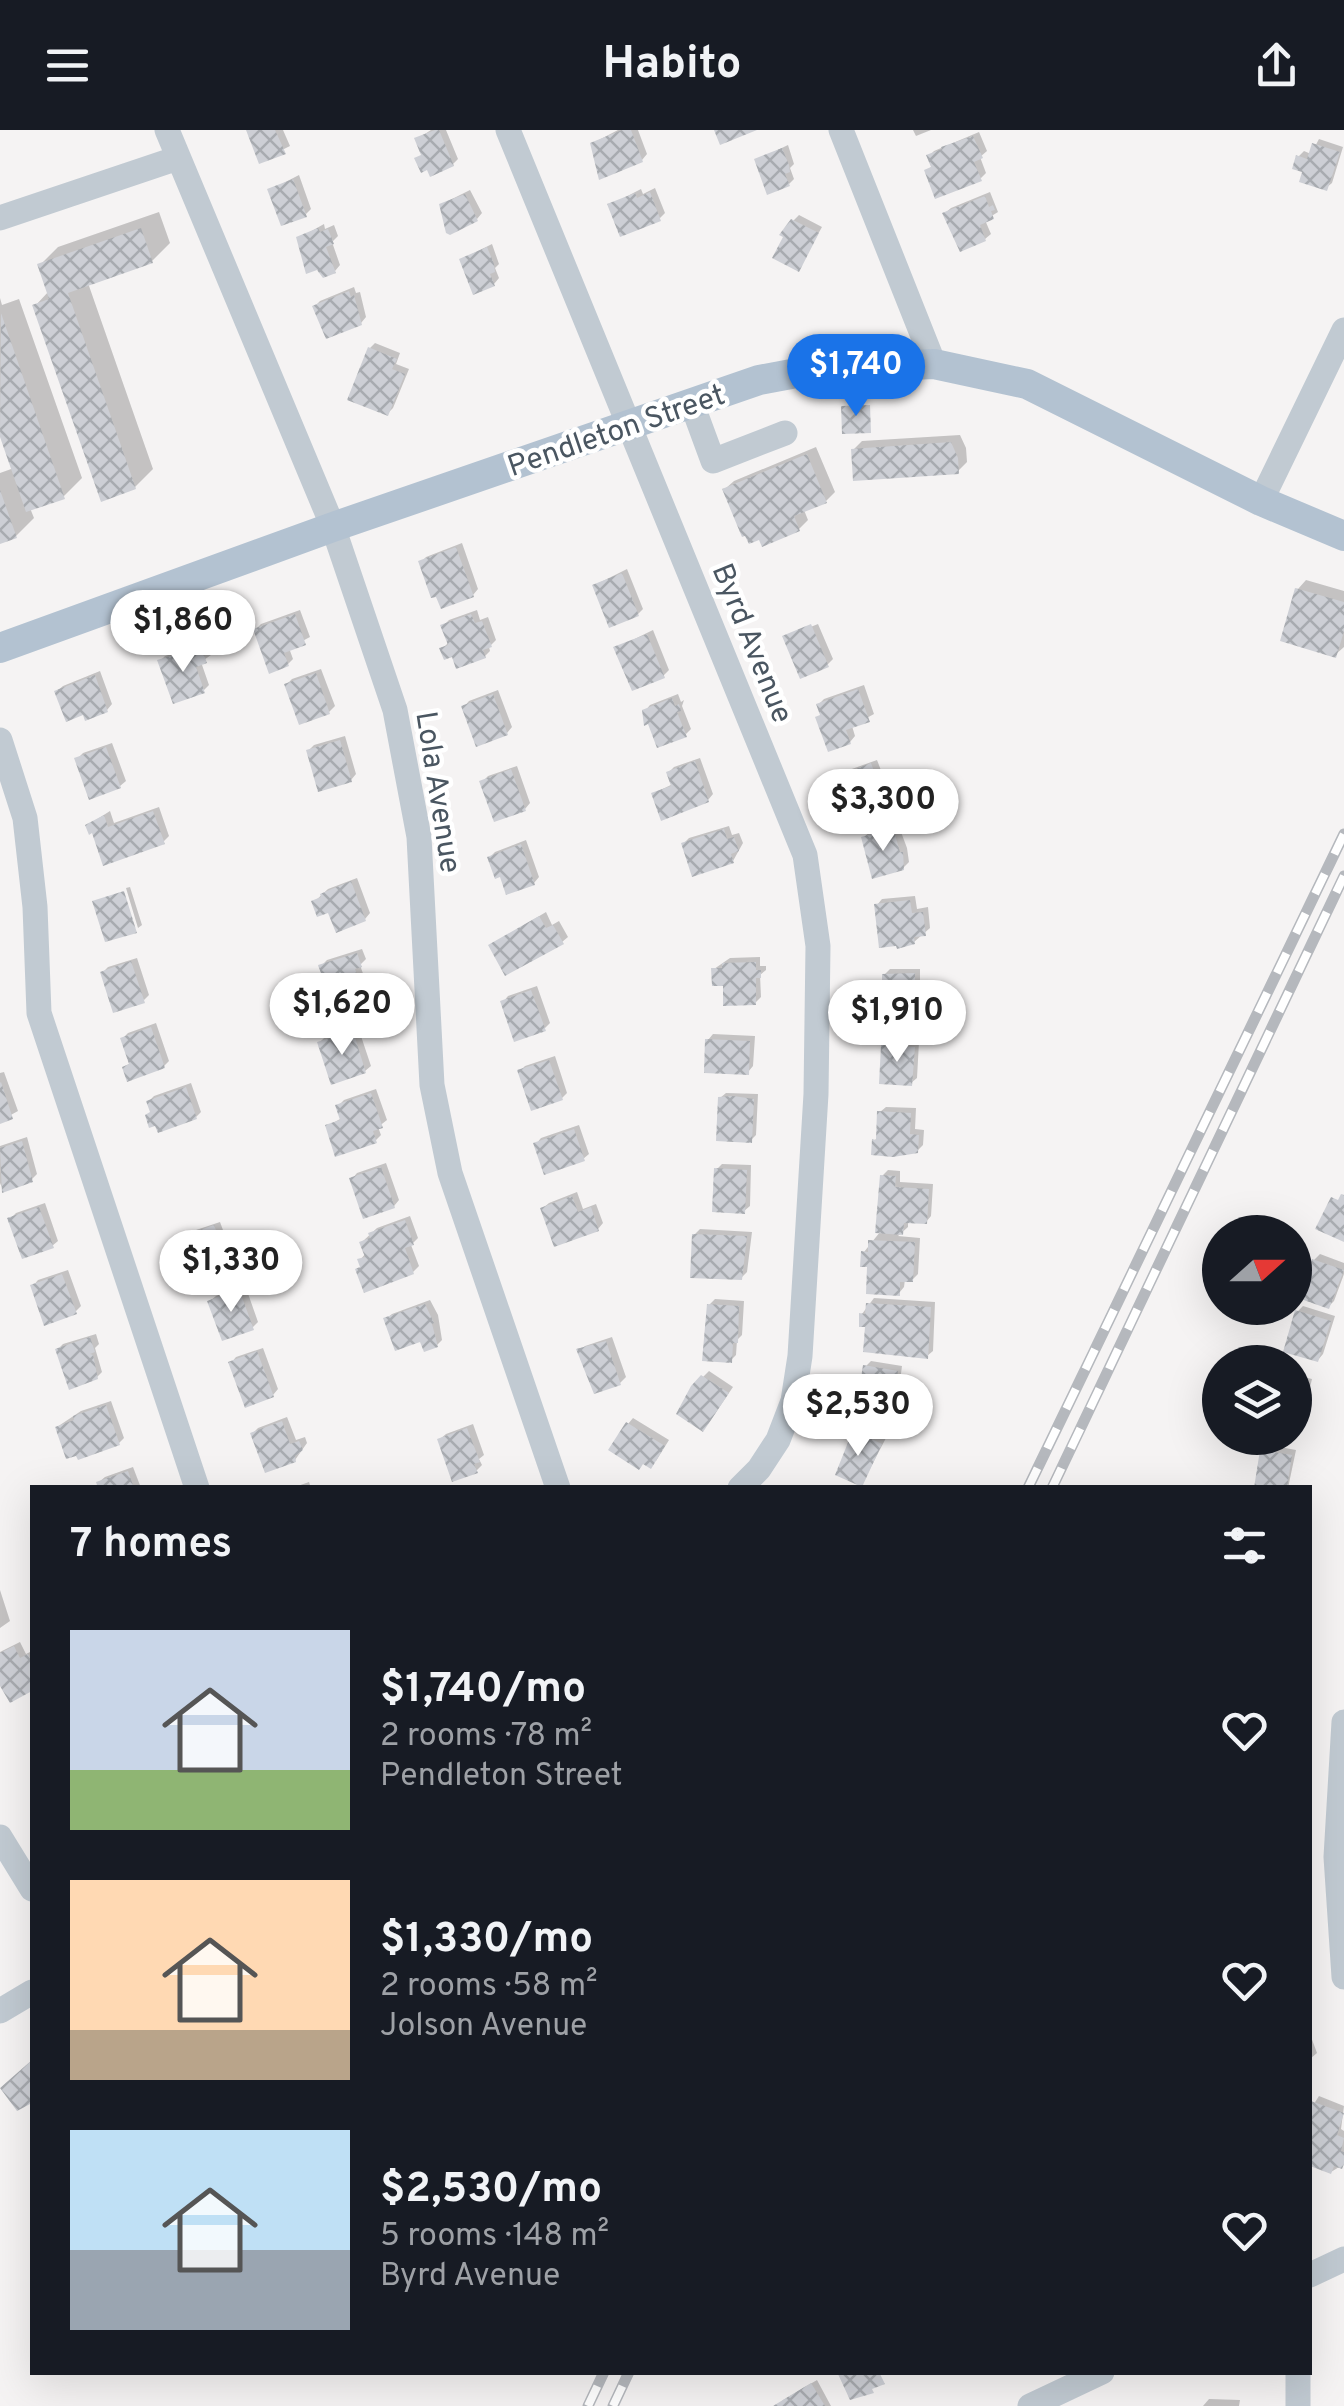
<!DOCTYPE html>
<html lang="en">
<head>
<meta charset="utf-8">
<style>
  body { margin:0; font-family:Overpass,sans-serif; background:#242831; color:#f1f3f6; height:100vh; display:flex; flex-direction:column; font-size:38px; white-space:nowrap }
  * { box-sizing:border-box; margin:0 }
  p { font-size:32px; color:#9ea1a6 }
  .icon { flex:none; width:55px; height:55px; fill:none; stroke:currentColor; stroke-width:2; stroke-linecap:round; stroke-linejoin:round }
  .map { position:relative; flex:1; overflow:hidden }
  .side { position:absolute; left:30px; top:1355px; width:1282px; height:890px; display:flex; flex-direction:column; background:#171b24; border-radius:0px; box-shadow:0 10px 40px #0002 }
  .side>* { flex:none }
  .needle { width:65px; rotate:69deg }
  .controls { position:absolute; left:1202px; top:1085px; display:grid; gap:20px }
  .controls a { display:grid; place-items:center; width:110px; height:110px; border-radius:50%; background:#171b24; box-shadow:0 10px 40px #0002; font-size:50px }
  .price { position:absolute; translate:-50% -85px; padding:0 22px; border-radius:35px; background:#fff; color:#222; font-size:32px; line-height:65px; filter:drop-shadow(0 2px 5px #0008) }
  .price::after { content:''; position:absolute; left:50%; top:60px; width:30px; height:22px; margin-left:-15px; background:inherit; clip-path:polygon(0 0,100% 0,50% 100%) }
  .price.active { background:#1a73e8; color:#fff }
  ul { padding:0; list-style:none }
  li { display:flex; align-items:center; gap:30px; height:250px; padding:0 40px }
  li span { display:grid; place-items:center; flex:none; width:280px; height:200px; border-radius:0px; color:#555 }
  li>.icon { margin-inline-start:auto }
  span .icon { width:120px; height:120px; fill:#fffc; stroke-width:1 }
  li b { font-size:42px }
  h2 { display:flex; justify-content:space-between; align-items:center; height:120px; padding:0 40px; font-size:42px }
  header { display:flex; justify-content:space-between; align-items:center; height:130px; padding:0 40px; background:#171b24; font-size:45px; font-weight:700 }
  .map>svg:first-child { display:block }
</style>
</head>
<body>
<header><svg class="icon" aria-label="menu" viewBox="0 0 24 24"><path d="M4 6h16M4 12h16M4 18h16"/></svg>Habito<svg class="icon" aria-label="share" viewBox="0 0 24 24"><path d="M12 15V3M7 8l5-5 5 5M5 13v7h14v-7"/></svg></header>
<div class="map">
<svg width="1344" height="2276" viewBox="0 0 1344 2276">
  <defs>
    <pattern id="building-cross-hatch" width="8" height="8" patternUnits="userSpaceOnUse" patternTransform="scale(2.5)"><rect width="8" height="8" fill="#cdcfd5"/><path d="M0 0l8 8M0 8l8-8" fill="none" stroke="#a8abb0"/></pattern>
  </defs>
  <rect width="100%" height="100%" fill="#f5f3f3"/>
  <path fill="#0003" d="M248 0H283L290 16 260 31Z
    M431 0H446L458 29 453 34 423 23 417 9Z
    M618 0H638L647 24 642 30 593 13Z
    M913 0H931L916 6Z
    M979 2 987 21 980 27 986 43 981 48 927 41 933 35 929 26 934 21Z
    M1319 9 1343 17 1332 53 1326 58 1305 40 1298 27 1304 21 1311 24Z
    M788 15 794 34 790 38 794 49 789 54 757 30Z
    M299 45 311 79 306 84 270 60Z
    M655 58 665 83 660 88 610 75 641 59 643 64Z
    M470 60 482 83 477 89 442 74Z
    M990 62 998 82 985 90 991 104 985 109 945 83 951 78Z
    M159 82 170 113 152 131 88 153 153 339 135 357 35 176 49 161 40 135 58 117Z
    M799 85 822 97 799 138 793 91Z
    M324 94 325 99 334 95 338 106 332 112 340 135 335 141 299 108Z
    M492 114 499 134 495 138 499 148 494 154 462 129Z
    M354 157 356 163 360 162 366 187 361 193 315 176 320 171Z
    M0 168 2 175 19 169 82 348 64 366 30 378 34 388 16 406 0 411V343L14 338 0 299Z
    M375 213 400 223 396 234 409 239 393 278 388 283 370 218Z
    M960 305 966 318 967 332 958 341 853 320 862 311Z
    M816 317 835 362 826 371 804 380 808 390 799 399 761 406 725 359 734 351Z
    M462 413 478 459 473 465 421 432 426 427Z
    M627 439 643 479 638 484 595 455Z
    M1306 450 1344 461V517L1335 525 1298 459Z
    M300 480 310 507 289 518 293 529 288 534 256 499 261 494Z
    M477 480 480 490 488 487 496 510 489 517 490 521 485 526 453 524 442 519 449 512 443 496 449 490Z
    M818 494 833 529 827 535 788 506Z
    M653 500 669 540 663 546 616 518Z
    M207 513 211 525 201 532 209 555 204 560 160 531 165 526Z
    M321 539 335 576 329 582 286 555 292 549Z
    M100 541 112 574 107 580 57 561 63 556Z
    M864 555 874 584 852 596 855 606 850 612 822 584 819 574 824 569Z
    M498 560 512 597 507 603 464 577 469 571Z
    M678 564 681 572 684 570 682 576 691 599 686 604 645 581 650 575Z
    M345 606 356 644 351 650 308 621 314 615Z
    M112 613 126 651 120 656 77 629 83 623Z
    M700 628 713 664 708 670 654 663 673 654 669 642 674 637Z
    M877 630 889 661 883 667 844 646 849 640Z
    M517 636 530 673 525 679 482 652 488 646Z
    M159 677 169 706 163 712 93 700 88 695 110 681 114 693Z
    M898 694 907 718 909 732 903 738 864 708 869 702Z
    M729 696 732 705 739 703 743 713 733 731 683 714 689 708Z
    M526 710 539 747 534 753 501 744 490 727 495 722Z
    M357 748 370 783 365 789 314 772 328 759Z
    M130 757 142 795 138 798 126 758Z
    M915 766 917 779 928 777 930 798 914 812 877 775 882 769Z
    M546 782 552 795 559 791 568 807 562 812 491 815Z
    M362 819 366 829 360 835 368 858 363 863 321 836 327 830Z
    M760 827V836H766V840L760 845 761 867 755 873 725 854 714 839 730 828Z
    M137 828 149 865 144 870 102 843 108 837Z
    M890 839H920V853H931L932 872 915 885 881 876 884 845Z
    M537 856 550 893 544 899 503 872 508 866Z
    M156 893 169 931 164 936 125 937 131 932 122 909 128 903Z
    M358 897 371 936 365 941 320 912 325 907Z
    M713 904 755 906 753 936 748 942 708 910Z
    M889 911 919 912 917 948 911 953 884 916Z
    M555 926 567 963 562 968 520 941 525 936Z
    M4 942 18 981 0 991V943Z
    M191 953 201 982 196 987 156 993 149 971 154 966Z
    M376 959 387 990 378 997 381 1005 376 1010 327 996 342 988 338 976 344 970Z
    M726 963 758 964 756 1005 751 1010 720 968Z
    M886 977 916 978 915 999 924 1000 923 1015 917 1021 875 1010 879 1006 880 982Z
    M579 995 589 1024 583 1029 536 1014 541 1008Z
    M27 1007 37 1044 31 1050 3 1060 0 1053V1016Z
    M386 1033 399 1070 394 1076 352 1049 357 1043Z
    M722 1034 751 1035 750 1076 744 1081 717 1039Z
    M888 1040 900 1041V1052L933 1054 931 1086 926 1092 908 1090V1097L898 1106 920 1108 918 1144 912 1150 905 1149 904 1157 899 1163 870 1134 864 1122 880 1102 882 1046Z
    M577 1062 583 1079 596 1074 603 1093 598 1099 543 1078 549 1073Z
    M45 1073 58 1111 52 1116 10 1089 16 1083Z
    M410 1086 418 1108 411 1115 419 1136 413 1142 362 1135 360 1130 366 1123 362 1112 377 1098Z
    M220 1092 233 1127 228 1132 187 1107 193 1101Z
    M700 1099 752 1102 747 1142 741 1148 694 1105Z
    M1320 1124 1344 1133V1144L1334 1171 1329 1176 1314 1130Z
    M68 1140 81 1176 75 1182 33 1156 38 1150Z
    M245 1155 258 1192 252 1198 210 1171 216 1166Z
    M874 1168 935 1172 933 1221 927 1226 867 1195 862 1184Z
    M715 1169 744 1171 742 1205 737 1210 736 1225 731 1230 709 1175Z
    M430 1170 438 1185 442 1210 437 1215 386 1189 392 1184Z
    M1303 1176 1335 1186 1323 1224 1318 1230 1298 1181Z
    M96 1204 99 1214 95 1218 102 1242 97 1247 57 1220 63 1214Z
    M612 1207 626 1247 620 1253 580 1221 585 1216Z
    M263 1218 278 1259 273 1265 231 1233 236 1227Z
    M871 1231 902 1236 896 1281 885 1297 865 1237Z
    M709 1241 733 1257 708 1294 693 1257Z
    M1295 1245 1312 1249 1301 1295 1295 1300Z
    M111 1271 124 1308 119 1313 78 1323 57 1297 81 1281Z
    M287 1287 296 1310 305 1307 307 1313 295 1330 253 1303 258 1298Z
    M633 1288 669 1310 656 1331 628 1294Z
    M473 1294 484 1325 479 1329 482 1335 476 1341 440 1309 446 1304Z
    M861 1296 886 1308 862 1354 855 1302Z
    M1268 1315 1296 1320 1288 1358H1270L1262 1321Z
    M133 1337 141 1358H101L99 1352 105 1347Z
    M309 1352 311 1358H292Z
    M0 1460 10 1491 0 1498Z
    M20 1512 26 1524 32 1521V1559L11 1570 0 1552V1522Z
    M1310 1904 1317 1923 1310 1929Z
    M1319 1966 1344 1976 1341 1999 1344 2001V2034L1331 2042 1310 2034V1980Z
    M817 2250 831 2276H778L783 2270Z
    M1209 2269 1240 2270 1239 2276H1203Z"/>
  <path fill="url(#building-cross-hatch)" d="M246 0H275L286 24 259 34Z
    M435 0H439L454 36 430 47 427 40 421 43 414 28 421 25 414 8Z
    M622 0H631L643 32 599 50 590 13Z
    M714 0H757L720 15Z
    M973 6 983 28 974 32 982 51 935 69 924 40 931 37 926 25 942 19 941 17Z
    M1312 13 1340 22 1327 61 1299 52 1302 42 1292 39 1296 25 1307 29Z
    M782 18 789 35 790 42 785 44 790 56 767 65 754 29Z
    M293 49 307 87 281 96 267 59Z
    M650 62 661 91 620 107 607 74 635 63 637 68Z
    M465 64 478 91 450 105 446 103 439 74Z
    M985 66 989 77 993 75 995 80 991 81 994 89 980 95 986 111 960 122 942 83Z
    M791 89 819 103 799 142 772 128 783 107 779 105Z
    M141 98 153 133 68 163 136 359 101 372 32 175 49 169 37 134Z
    M318 98 320 102 328 99 334 114 326 117 336 143 323 148 317 140 306 144 296 107Z
    M487 117 494 134 495 142 490 144 495 156 473 165 459 129Z
    M349 161 351 167 354 165 362 195 326 209 312 176Z
    M1 183 65 369 26 382 0 307Z
    M368 217 397 229 392 239 405 244 388 286 347 270Z
    M870 275 871 303 842 304 841 276Z
    M951 312 958 328 959 344 853 351 851 319Z
    M807 324 827 373 794 386 800 401 762 417 759 410 749 414 745 406 742 407 722 359Z
    M0 360 17 408 0 414Z
    M456 417 474 467 441 479 436 467 431 468 418 431Z
    M622 443 639 486 609 498 592 455Z
    M1295 458 1344 472V501L1336 528 1280 511Z
    M295 484 306 515 284 523 289 536 269 544 253 499Z
    M471 484 475 493 482 491 492 517 483 520 486 528 456 539 452 527 444 530 439 518 448 515 440 495Z
    M811 494 829 537 800 549 782 506Z
    M647 504 665 548 632 561 613 517Z
    M201 517 207 533 196 537 205 563 173 574 157 530Z
    M316 543 330 584 299 595 284 554Z
    M95 545 108 582 85 591 83 585 66 592 54 561Z
    M858 559 870 592 846 600 851 614 828 622 815 587 820 585 816 574Z
    M493 564 508 605 476 617 461 576Z
    M672 568 675 576 679 574 681 581 677 582 687 607 657 618 648 594 644 596 642 580Z
    M340 610 352 652 318 662 306 620Z
    M106 617 121 658 89 670 74 628Z
    M695 631 709 672 661 691 651 663 671 656 666 642Z
    M871 633 884 669 854 680 841 645Z
    M511 639 526 681 494 692 479 651Z
    M153 681 165 714 103 736 92 703 89 705 85 695 104 685 108 697Z
    M893 698 900 722H903L904 740 872 749 861 707Z
    M724 699 727 709 734 707 739 721 731 724 734 733 692 747 681 713Z
    M521 714 535 755 506 765 500 747 495 749 487 727Z
    M351 751 366 791 336 803 328 783 317 787 311 771 321 767 320 764Z
    M124 761 137 803 105 812 92 771Z
    M910 770 912 783 923 782 926 806 914 807 915 814 897 819 896 816 879 818 874 774Z
    M539 786 546 798 553 795 564 814 505 846 488 815Z
    M357 823 362 837 355 839 364 865 333 877 318 835Z
    M131 831 145 873 113 883 100 842Z
    M756 832V840H761V848H756V875L723 876V856H712L711 838H722V833Z
    M915 843V857H927V880L916 881V887L882 888 878 871H882L878 862 882 861 879 850H882V844Z
    M531 860 546 901 514 912 500 871Z
    M151 897 165 938 127 952 122 937 129 934 120 908Z
    M353 901 366 943 331 955 317 912Z
    M705 909 750 911 749 945 704 943Z
    M881 915 915 917 912 956 879 954Z
    M549 930 563 970 531 981 517 940Z
    M1 952 13 989 0 994V953Z
    M186 957 197 989 158 1003 155 996 149 998 145 985 150 982 146 971Z
    M371 963 383 998 373 1001 377 1013 335 1027 325 995 340 990 335 975Z
    M733 966 754 969 752 1013 716 1011 718 967Z
    M877 981 911 983 910 1004 919 1005 918 1023 893 1027 871 1025 872 1009 876 1010Z
    M574 999 585 1031 544 1045 533 1013Z
    M22 1011 33 1052 2 1063 0 1018Z
    M381 1037 395 1078 363 1089 349 1048Z
    M714 1038 747 1040 745 1084 712 1082Z
    M880 1045 896 1046 895 1057 929 1059 927 1094 904 1093 903 1105 875 1103Z
    M1341 1064 1344 1065V1112L1315 1099 1331 1067 1338 1070Z
    M572 1066 578 1082 591 1077 599 1101 554 1117 540 1078Z
    M39 1077 54 1118 22 1129 7 1088Z
    M405 1090 414 1115 405 1118 414 1144 364 1163 355 1139 360 1137 357 1129 365 1127 359 1112 370 1108 368 1103Z
    M214 1095 229 1135 195 1147 184 1106Z
    M692 1104 747 1106 742 1150 690 1148Z
    M868 1110 915 1112 913 1152H900V1166L866 1164 867 1137H860L861 1121 868 1122Z
    M1312 1129 1344 1140 1329 1179 1298 1168Z
    M62 1144 77 1184 44 1196 30 1155Z
    M239 1159 254 1200 222 1211 207 1171Z
    M866 1173 931 1177 928 1229 863 1222 865 1197H859V1183L865 1184Z
    M425 1174 434 1193 432 1194 438 1217 424 1222 420 1212 395 1221 383 1188Z
    M707 1174 739 1176 738 1213H733L732 1233 702 1231Z
    M1295 1180 1331 1191 1318 1232 1283 1222Z
    M90 1207 95 1222 90 1224 93 1225 98 1249 69 1260 55 1219Z
    M606 1211 621 1255 594 1264 576 1219Z
    M257 1221 274 1267 245 1278 228 1232Z
    M863 1235 898 1241 892 1289 887 1288 886 1300 862 1296 865 1283 856 1281Z
    M701 1245 729 1263 703 1302 676 1284 691 1256Z
    M1295 1251 1308 1254 1296 1302H1295Z
    M106 1275 120 1315 78 1330 76 1326 66 1329 55 1297 74 1290 73 1286Z
    M282 1291 290 1314 299 1311 303 1320 295 1326 296 1332 265 1343 250 1303Z
    M626 1292 665 1316 651 1339 643 1334 639 1340 608 1320Z
    M467 1298 480 1332 474 1334 478 1343 452 1352 437 1309Z
    M853 1300 882 1314 862 1357 835 1345Z
    M1260 1320 1292 1325 1287 1358H1254Z
    M128 1341 134 1358H98L96 1352Z
    M14 1516 20 1528 28 1524 32 1533V1561L10 1573 0 1556V1523Z
    M32 1930V1973L17 1981 0 1958Z
    M1311 1971 1344 1983 1337 2005 1344 2008 1341 2021 1344 2022V2034L1342 2039 1334 2036 1331 2044 1310 2036Z
    M837 2242H879L885 2254 872 2259 874 2263 850 2270Z
    M811 2253 825 2276H773Z"/>
  <g fill="none" stroke-linecap="round" stroke-linejoin="round">
    <path stroke="#c1cad2" stroke-width="25" d="M167 0 333 397 395 580 419 707 432 955 450 1043 558 1358
      M508 0 805 725 818 816 816 964 800 1226 793 1271 778 1310 759 1339 740 1358
      M841 0 934 234
      M0 88 178 28
      M692 274 713 331 785 303
      M1261 371 1344 200
      M0 610 25 688 35 777 39 883 197 1358
      M1344 1592 1336 1727 1344 1847
      M0 1707 32 1759
      M0 1881 32 1862
      M1310 2145 1344 2129
      M1030 2276 1102 2242
      M1298 2276V2242"/>
    <path stroke="#b3c2d1" stroke-width="30" d="M0 518 333 397 759 250 818 239 934 234 1027 254 1261 371 1344 406"/>
    <g stroke="#b5b8bd" stroke-width="11">
      <path id="rail" d="M1028 1358 1344 704
        M1052 1358 1344 746
        M588 2276 604 2242
        M613 2276 629 2242"/>
    </g>
    <use href="#rail" stroke="#fff" stroke-width="8" stroke-dasharray="22" stroke-linecap="butt"/>
  </g>
  <g text-anchor="middle" stroke-width="9" stroke-linejoin="round" paint-order="stroke">
    <g font-size="30" fill="#4a5661" stroke="#fff">
      <text transform="translate(616 300) rotate(-19)" y="10">Pendleton Street</text>
      <text transform="translate(753 513) rotate(68)" y="10">Byrd Avenue</text>
      <text transform="translate(439 662) rotate(81)" y="10">Lola Avenue</text>
    </g>
  </g>
</svg>
<div class="controls">
<a><svg class="needle" viewBox="-14 -14 28 28"><path d="M0-13l5 13h-10z" fill="#e53935"/><path d="M0 13l5-13h-10z" fill="#9ea1a6"/></svg></a>
<a><svg class="icon" aria-label="layers" viewBox="0 0 24 24"><path d="M12 4l9 5-9 5-9-5zM3 14l9 5 9-5"/></svg></a>
</div>
<b class="price active" style="left:856px;top:289px">$1,740</b>
<b class="price" style="left:183px;top:545px">$1,860</b>
<b class="price" style="left:883px;top:724px">$3,300</b>
<b class="price" style="left:342px;top:928px">$1,620</b>
<b class="price" style="left:897px;top:935px">$1,910</b>
<b class="price" style="left:231px;top:1185px">$1,330</b>
<b class="price" style="left:858px;top:1329px">$2,530</b>
<section class="side">
<h2>7 homes<svg class="icon" aria-label="filters" viewBox="0 0 24 24"><path d="M4 7h16M4 17h16"/><circle cx="9" cy="7" r="2"/><circle cx="15" cy="17" r="2"/></svg></h2>
<ul>
<li><span style="background:linear-gradient(#c9d6e8 70%,#8fb573 0)"><svg class="icon" aria-label="home" viewBox="0 0 24 24"><path d="M3 11l9-7 9 7M6 9v11h12V9"/></svg></span><div><b>$1,740/mo</b><p>2 rooms · 78 m²</p><p>Pendleton Street</p></div><svg class="icon" aria-label="heart" viewBox="0 0 24 24"><path d="M12 20l-8-8c-3-5 5-10 8-4 3-6 11-1 8 4z"/></svg></li>
<li><span style="background:linear-gradient(#ffd9b3 75%,#b9a48a 0)"><svg class="icon" aria-label="home" viewBox="0 0 24 24"><path d="M3 11l9-7 9 7M6 9v11h12V9"/></svg></span><div><b>$1,330/mo</b><p>2 rooms · 58 m²</p><p>Jolson Avenue</p></div><svg class="icon" aria-label="heart" viewBox="0 0 24 24"><path d="M12 20l-8-8c-3-5 5-10 8-4 3-6 11-1 8 4z"/></svg></li>
<li><span style="background:linear-gradient(#bfe0f5 60%,#9aa5b1 0)"><svg class="icon" aria-label="home" viewBox="0 0 24 24"><path d="M3 11l9-7 9 7M6 9v11h12V9"/></svg></span><div><b>$2,530/mo</b><p>5 rooms · 148 m²</p><p>Byrd Avenue</p></div><svg class="icon" aria-label="heart" viewBox="0 0 24 24"><path d="M12 20l-8-8c-3-5 5-10 8-4 3-6 11-1 8 4z"/></svg></li>
</ul>
</section>
</div>
</body>
</html>
